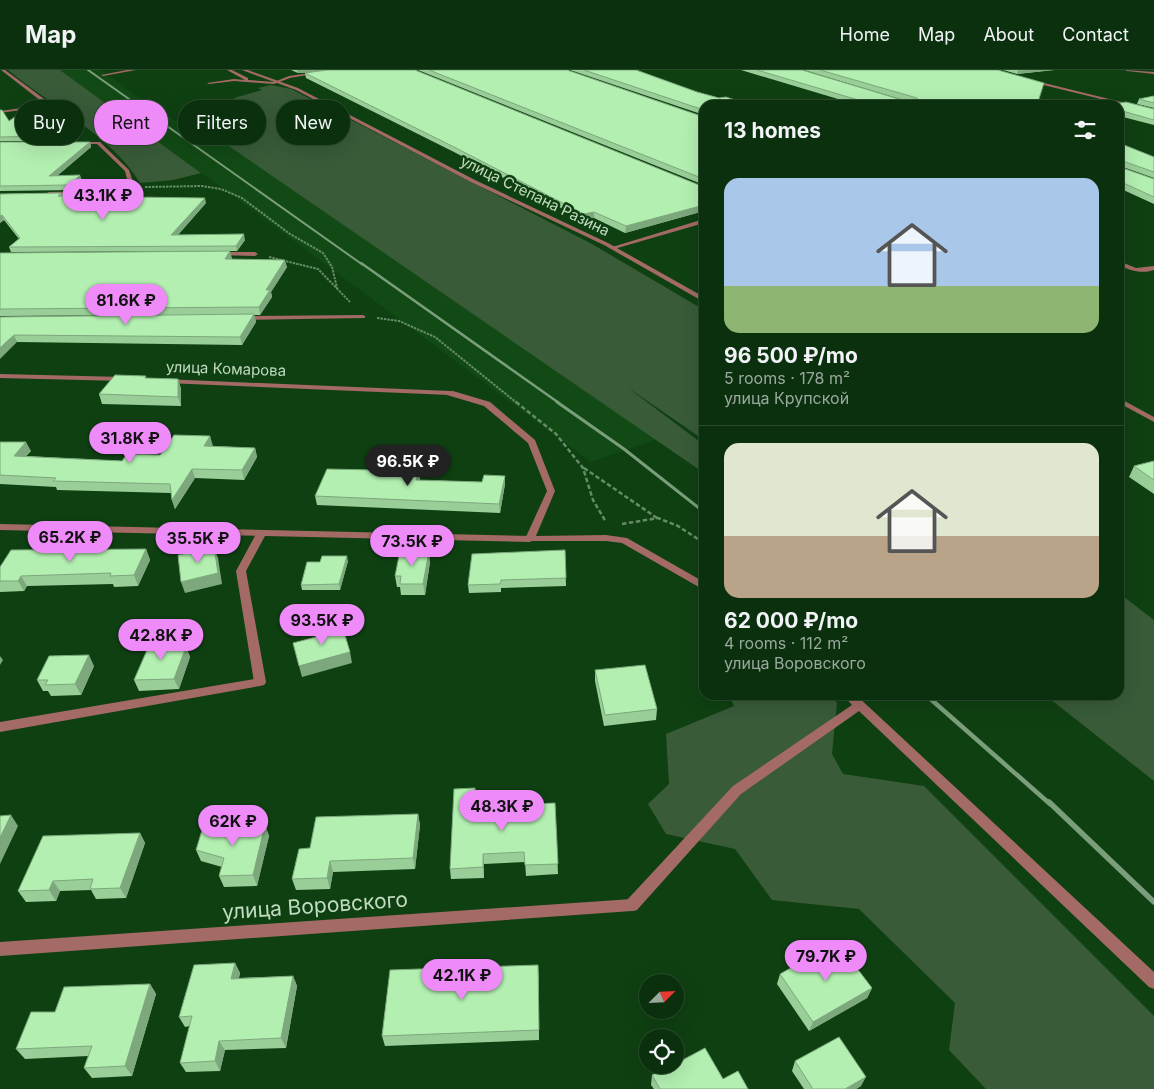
<!DOCTYPE html>
<html lang="en">
<head>
<meta charset="utf-8">
<style>
  body { margin:0; font-family:Inter,sans-serif; background:#193c1c; color:#f1f3f6; height:100vh; display:flex; flex-direction:column; font-size:19px; white-space:nowrap }
  * { box-sizing:border-box; margin:0 }
  p { font-size:16px; color:#9aa99e }
  .icon { flex:none; width:28px; height:28px; fill:none; stroke:currentColor; stroke-width:2; stroke-linecap:round; stroke-linejoin:round }
  .map { position:relative; flex:1; overflow:hidden }
  .panel { position:absolute; left:699px; top:30px; width:425px; height:600px; display:flex; flex-direction:column; background:#0b300e; border-radius:15px; box-shadow:0 5px 20px #0002,0 0 0 1px #2b4b2e }
  .panel>* { flex:none }
  .guide { position:absolute; left:15px; top:30px; width:475px; height:45px; display:flex; gap:10px }
  .needle { width:32px; rotate:66deg }
  .buttons { position:absolute; left:639px; top:904px; display:grid; gap:10px }
  .buttons a { display:grid; place-items:center; width:45px; height:45px; border-radius:50%; background:#0b300e; box-shadow:0 5px 20px #0002,0 0 0 1px #2b4b2e; font-size:25px }
  .price { position:absolute; translate:-50% -42px; padding:0 11px; border-radius:18px; background:#ee8bf8; color:#111; font-size:16px; line-height:32px; filter:drop-shadow(0 1px 2px #0008) }
  .price::after { content:''; position:absolute; left:50%; top:30px; width:15px; height:11px; margin-left:-8px; background:inherit; clip-path:polygon(0 0,100% 0,50% 100%) }
  .price.on { background:#222; color:#fff }
  ul { padding:0; list-style:none }
  li { display:grid; align-content:center; gap:10px; height:265px; padding:0 25px }
  li+li { border-top:1px solid #2b4b2e }
  li span { display:grid; place-items:center; height:155px; border-radius:15px; color:#555 }
  li>.icon { margin-inline-start:auto }
  span .icon { width:90px; height:90px; fill:#fffc; stroke-width:1 }
  li b { font-size:21px }
  h2 { display:flex; justify-content:space-between; align-items:center; height:60px; padding:0 25px; font-size:21px }
  .chip { padding:0 18px; border-radius:22px; background:#0b300e; box-shadow:0 5px 20px #0002,0 0 0 1px #2b4b2e; font-size:18px; line-height:45px }
  .chip.on { background:#ee8bf8; color:#111 }
  header { display:flex; align-items:center; gap:30px; box-sizing:border-box; height:70px; padding:0 25px; background:#0b300e; border-bottom:1px solid #2b4b2e }
  header strong { font-size:24px }
  nav { display:flex; gap:28px; margin-inline-start:auto; font-size:18px }
  .map>svg:first-child { display:block }
</style>
</head>
<body>
<header>
<strong>Map</strong>
<nav><a>Home</a><a>Map</a><a>About</a><a>Contact</a></nav>
</header>
<div class="map">
<svg width="1154" height="1019" viewBox="0 0 1154 1019">
  <rect width="100%" height="100%" fill="#0f4012"/>
  <path fill="#124a15" d="M60 0H101L135 25 176 51 188 48 657 369 591 392 254 141Z"/>
  <path fill="#395b38" d="M8 0H60L201 103 173 110 140 113C112 66 50 35 8 0Z
    M271 15 291 19 592 174 704 240V370L627 317 704 375V403L188 48 242 35 234 28 262 20 258 18Z
    M1119 523 1154 550V711L1045 625H1119Z
    M729 625H829L837 633 832 684 843 704 924 716 1154 946V1019H986L949 980 955 933 859 839 772 830 735 779 666 764 648 734 669 714 666 664 734 636Z"/>
  <g fill="none" stroke-linecap="round" stroke-linejoin="round">
    <path stroke="#668c67" stroke-width="2" stroke-dasharray="2.5 1" stroke-linecap="butt" d="M145 117 202 116 221 119 242 128 290 164 323 183 332 197 337 218
      M269 187 318 199 350 232
      M377 248 399 251 435 267 517 333"/>
    <path stroke="#668c67" stroke-width="2.5" stroke-dasharray="4.5 2.5" stroke-linecap="butt" d="M516 332 556 364 583 398 593 430 606 452
      M584 398 657 448
      M622 454 658 448 678 456 704 473"/>
    <path fill="#a36a66" fill-rule="evenodd" d="M127 0H136L103 6 101 5Z
      M227 0H232L248 8V10L274 12 289 6 317 2 319 3 290 8 274 14 234 11 209 14 207 13 234 9 245 10Z
      M50 34 49 36 0 43V41Z
      M704 149V153L614 179 609 178Z
      M1119 191 1136 198 1154 196V200C1141 204 1131 201 1119 195Z
      M447 321H453L490 332 535 370 555 421 536 466 606 465 627 468 704 512V520L622 473 606 471H527L525 469 547 421 528 373 484 336 447 325Z
      M261 461 266 464 246 501 266 612 264 615H256L254 612 236 501 256 464Z
      M843 625H856L1154 902V919L1149 917 859 641 741 724 637 840 632 841 627 840 625 835 627 830 733 716 852 635Z"/>
    <path fill="#a36a66" fill-rule="evenodd" d="M1 0H5L63 43V45H59Z
      M242 0H248L298 18 475 110 608 173 704 227V232L604 175 471 112 296 20Z
      M1125 0 1154 2V4L1127 1Z
      M1032 10 1154 40V42L1031 12Z
      M58 72H100L129 100 135 118 92 125H47V123L49 122 92 121 129 117 125 101 97 74H56Z
      M219 182H255L258 184 255 186 217 185 216 184Z
      M363 245 365 246V248L242 250 239 248 242 246Z
      M0 304 124 307 128 309 124 311 0 308Z
      M163 309 450 321 454 323 450 325 166 313H163Z
      M1119 328 1154 347V352L1119 333Z
      M0 454 530 466 535 469 530 472 0 460Z
      M260 608 264 609 266 612 264 615 260 616 0 662V652Z
      M632 829 637 830 639 835 637 840 632 841 0 886V872Z"/>
    <path stroke="#7a9e7b" stroke-width="2" d="M88 0 363 195"/>
    <path stroke="#7a9e7b" stroke-width="2.5" d="M361 193 559 333"/>
    <path stroke="#7a9e7b" stroke-width="3" d="M557 332 624 379 704 442"/>
    <path stroke="#7a9e7b" stroke-width="4.5" d="M926 625 1050 734"/>
    <path stroke="#7a9e7b" stroke-width="5.5" d="M1049 732 1154 832"/>
  </g>
  <path fill="#9ace98" d="M291 0H415L704 141 625 163 594 148 584 150 454 82 306 8 305 3 316 2 298 3Z
    M418 0H567L704 47V115Z
    M570 0H636L697 22 719 28 704 35V45Z
    M741 0H802L909 32H910L804 0H998L1037 35H858Z
    M1003 0H1054L1017 4Z
    M1154 26V38L1137 34 1139 29Z
    M1119 35 1154 39V55L1119 46Z
    M0 40 9 51 55 46 36 60 58 64 49 71H0Z
    M0 72H90L91 77 57 106 82 110 72 120 0 121Z
    M1119 73 1154 87V108L1120 96V97L1154 109V134L1119 118Z
    M62 123 63 126 206 133 178 165 245 170 237 181 11 182 9 177 19 169 4 150 0 153V124Z
    M0 183 232 188 231 189 287 197 271 222 272 227 260 245H254L256 252 242 275 17 272 0 247 150 245 0 246Z
    M146 308 178 309 181 319V336L102 334 99 324Z
    M210 366 212 376 255 378 257 387 244 410 195 408 175 439 172 430 171 423 57 420 56 417 0 414V372L31 381 26 386 122 391 160 385Z
    M1154 391V424L1129 407 1134 396Z
    M505 406V414L500 443 317 435 315 426 420 409V410L482 412Z
    M146 479 150 490 138 516 114 517 113 514 27 516 24 521 0 522V497Z
    M565 480 566 516 501 518V522L469 523 468 515Z
    M348 491 340 520H302L301 515Z
    M430 492 425 525H401L400 517H397L395 506Z
    M182 577H186L190 587 179 619 139 621 134 610Z
    M94 596 81 625 51 626 48 621H43L37 610Z
    M595 600 657 639 656 650 604 656 595 611Z
    M475 718 476 729 475 737 555 733 558 804 526 806 525 792 484 794V808L451 809 450 799Z
    M418 744 420 755 415 799 333 802 330 819 296 820 292 809 310 778Z
    M265 755 269 766 257 816 224 817 219 806 222 797 201 791 196 780Z
    M140 763 145 773 126 828 96 829 91 820 60 821 56 831 26 832 18 821Z
    M235 893 240 903 239 908 293 906 297 916 286 978 225 980 220 1001 186 1002 180 993 190 956 185 957 179 947Z
    M780 904 872 918 867 928 809 961 777 914Z
    M539 905V970L385 976 382 966Z
    M150 914 156 924 132 1006 92 1008 84 998 88 986 25 989 16 979 55 942Z
    M795 991 861 1016 856 1019H804L792 1001Z
    M652 1005 723 1009 748 1019H654L651 1015Z"/>
  <path fill="#7da77c" d="M297 0H332L298 3Z
    M1018 0H1054L1017 4Z
    M53 42 55 46 30 64 28 60Z
    M56 60 58 64 49 71 48 66Z
    M90 72 91 77 51 111 49 106Z
    M80 105 82 110 72 120 70 115Z
    M205 128 206 133 173 170 171 165Z
    M704 135V141L625 163 626 156Z
    M594 142V148L584 150V144Z
    M2 145 4 150 0 153V146Z
    M244 164 245 170 237 181 236 176Z
    M230 181 232 188 226 196 225 189Z
    M285 190 287 197 271 222 272 227 260 245 259 237 266 220Z
    M254 244 256 252 242 275 240 267Z
    M14 265 17 272 0 289V278Z
    M178 309 181 319V336L178 327Z
    M210 366 213 376 207 385 204 376Z
    M26 372 31 381 18 395 14 386Z
    M255 378 257 387 244 410 242 400Z
    M192 399 195 408 175 439 172 430Z
    M419 401 420 409 417 418 416 410Z
    M505 406V414L500 443 499 434Z
    M214 477 218 488 222 514 185 523 181 512Z
    M146 479 150 490 138 516 134 505Z
    M429 481 430 492 425 525 423 514Z
    M347 486 348 491 340 520 339 514Z
    M21 506 27 516 24 521 18 511Z
    M179 570 184 581 177 577Z
    M186 577 190 587 179 619 174 609Z
    M350 582 352 593 302 607 299 596Z
    M89 585 94 596 81 625 75 614Z
    M0 586 3 590 0 595Z
    M475 718 476 729 475 748 474 737Z
    M418 744 420 755 415 799 413 788Z
    M11 745 18 756 0 794V768Z
    M265 755 269 766 257 816 253 805Z
    M140 763 145 773 126 828 120 818Z
    M483 784 484 794V808L483 797Z
    M330 791 333 802 330 819 327 808Z
    M53 811 60 821 56 831 49 820Z
    M235 893 240 903 236 919 231 909Z
    M538 895 539 905V970V960Z
    M293 906 297 916 286 978 281 968Z
    M150 914 156 924 132 1006 125 996Z
    M872 918 867 928 809 961 813 952Z
    M219 971 225 980 220 1001 215 991Z
    M866 1007 861 1016 856 1019H845Z"/>
  <path fill="#b3efb1" stroke="#7da77c" d="M327 0H415L704 117V135L626 156 594 142 584 144 454 77 305 3Z
    M429 0H567L704 47V109Z
    M584 0H636L697 22 719 28 726 27 750 35H704V40Z
    M757 0H802L909 32 918 30 917 28 820 0H998L1044 13 1037 35H875Z
    M1154 26V33L1139 29Z
    M1126 32 1154 39V50L1119 40V35H1109Z
    M0 40H2L9 51 22 42H53L28 60H56L48 66 0 67Z
    M0 72H90L49 106 80 105 70 115 0 116Z
    M1119 73 1154 87V102L1120 90V97L1154 109V127L1119 111Z
    M62 123 58 126 205 128 171 165 244 164 236 176 9 177 20 168 2 145 0 146V124Z
    M230 181 225 189 285 190 266 220H270L259 237 0 239V183Z
    M254 244 240 267 14 265 0 278V247Z
    M115 305 146 306 145 308 178 309V327L99 324Z
    M174 365 210 366 204 376 255 378 242 400 192 399 172 430 170 414 53 411 56 408 0 405V372H26L14 386 122 391 127 384 160 385Z
    M1154 391V410L1134 396Z
    M327 399 419 401 416 410 482 412 484 405 505 406 499 434 315 426Z
    M214 477 218 503 181 512 178 485Z
    M146 479 134 505 110 506 111 503 21 506 18 511H0V497L11 480Z
    M565 480 566 508 501 510 500 514 468 515 472 484Z
    M400 481H429L423 514H400L401 506H395Z
    M322 486H347L339 514 301 515 307 492H320Z
    M342 555 350 582 299 596 293 573 316 567 315 562Z
    M179 570 177 577H186L174 609 134 610 151 571Z
    M89 585 75 614 45 615 48 610H37L49 586Z
    M645 595 657 639 605 645 595 600Z
    M475 718 474 737 555 733 558 794 525 795 524 782 483 784V797L450 799 454 719Z
    M418 744 413 788 330 791 327 808 292 809 299 779 310 778 316 747Z
    M11 745 0 768V746Z
    M265 755 253 805 219 806 224 788 196 780 203 757Z
    M140 763 120 818 90 819 93 809 53 811 49 820 18 821 43 766Z
    M837 872 872 918 813 952 780 904Z
    M235 893 231 909 293 906 281 968 219 971 215 991 180 993 192 946 179 947 194 895Z
    M538 895 539 960 382 966 390 900Z
    M150 914 125 996 84 998 92 976 16 979 31 942H55L64 917Z
    M839 967 866 1007 845 1019H813L795 991Z
    M705 978 723 1009 738 1001 748 1019H660L652 1005 672 995H675V994Z"/>
  <g text-anchor="middle" stroke-width="5" stroke-linejoin="round" paint-order="stroke">
    <g font-size="15" fill="#c1dbc0" stroke="#0f4012">
      <text transform="translate(535 126) rotate(26)" y="5">улица Степана Разина</text>
      <text transform="translate(226 299) rotate(2)" y="5">улица Комарова</text>
    </g>
    <g font-size="21" fill="#c1dbc0" stroke="#0f4012">
      <text transform="translate(315 836) rotate(-4)" y="7">улица Воровского</text>
    </g>
  </g>
</svg>
<div class="buttons">
<a><svg class="needle" viewBox="-14 -14 28 28"><path d="M0-13l5 13h-10z" fill="#e53935"/><path d="M0 13l5-13h-10z" fill="#9aa99e"/></svg></a>
<a><svg class="icon" aria-label="locate" viewBox="0 0 24 24"><circle cx="12" cy="12" r="6"/><path d="M12 2v4M12 18v4M2 12h4M18 12h4"/></svg></a>
</div>
<b class="price" style="left:103px;top:151px">43.1K ₽</b>
<b class="price" style="left:126px;top:256px">81.6K ₽</b>
<b class="price" style="left:130px;top:394px">31.8K ₽</b>
<b class="price on" style="left:408px;top:417px">96.5K ₽</b>
<b class="price" style="left:70px;top:493px">65.2K ₽</b>
<b class="price" style="left:198px;top:494px">35.5K ₽</b>
<b class="price" style="left:412px;top:497px">73.5K ₽</b>
<b class="price" style="left:322px;top:576px">93.5K ₽</b>
<b class="price" style="left:161px;top:591px">42.8K ₽</b>
<b class="price" style="left:502px;top:762px">48.3K ₽</b>
<b class="price" style="left:233px;top:777px">62K ₽</b>
<b class="price" style="left:826px;top:912px">79.7K ₽</b>
<b class="price" style="left:462px;top:931px">42.1K ₽</b>
<div class="guide">
<a class="chip">Buy</a>
<a class="chip on">Rent</a>
<a class="chip">Filters</a>
<a class="chip">New</a>
</div>
<section class="panel">
<h2>13 homes<svg class="icon" aria-label="filters" viewBox="0 0 24 24"><path d="M4 7h16M4 17h16"/><circle cx="9" cy="7" r="2"/><circle cx="15" cy="17" r="2"/></svg></h2>
<ul>
<li><span style="background:linear-gradient(#a9c7e8 70%,#8fb573 0)"><svg class="icon" aria-label="home" viewBox="0 0 24 24"><path d="M3 11l9-7 9 7M6 9v11h12V9"/></svg></span><div><b>96 500 ₽/mo</b><p>5 rooms · 178 m²</p><p>улица Крупской</p></div></li>
<li><span style="background:linear-gradient(#dfe7d0 60%,#b9a48a 0)"><svg class="icon" aria-label="home" viewBox="0 0 24 24"><path d="M3 11l9-7 9 7M6 9v11h12V9"/></svg></span><div><b>62 000 ₽/mo</b><p>4 rooms · 112 m²</p><p>улица Воровского</p></div></li>
</ul>
</section>
</div>
</body>
</html>
